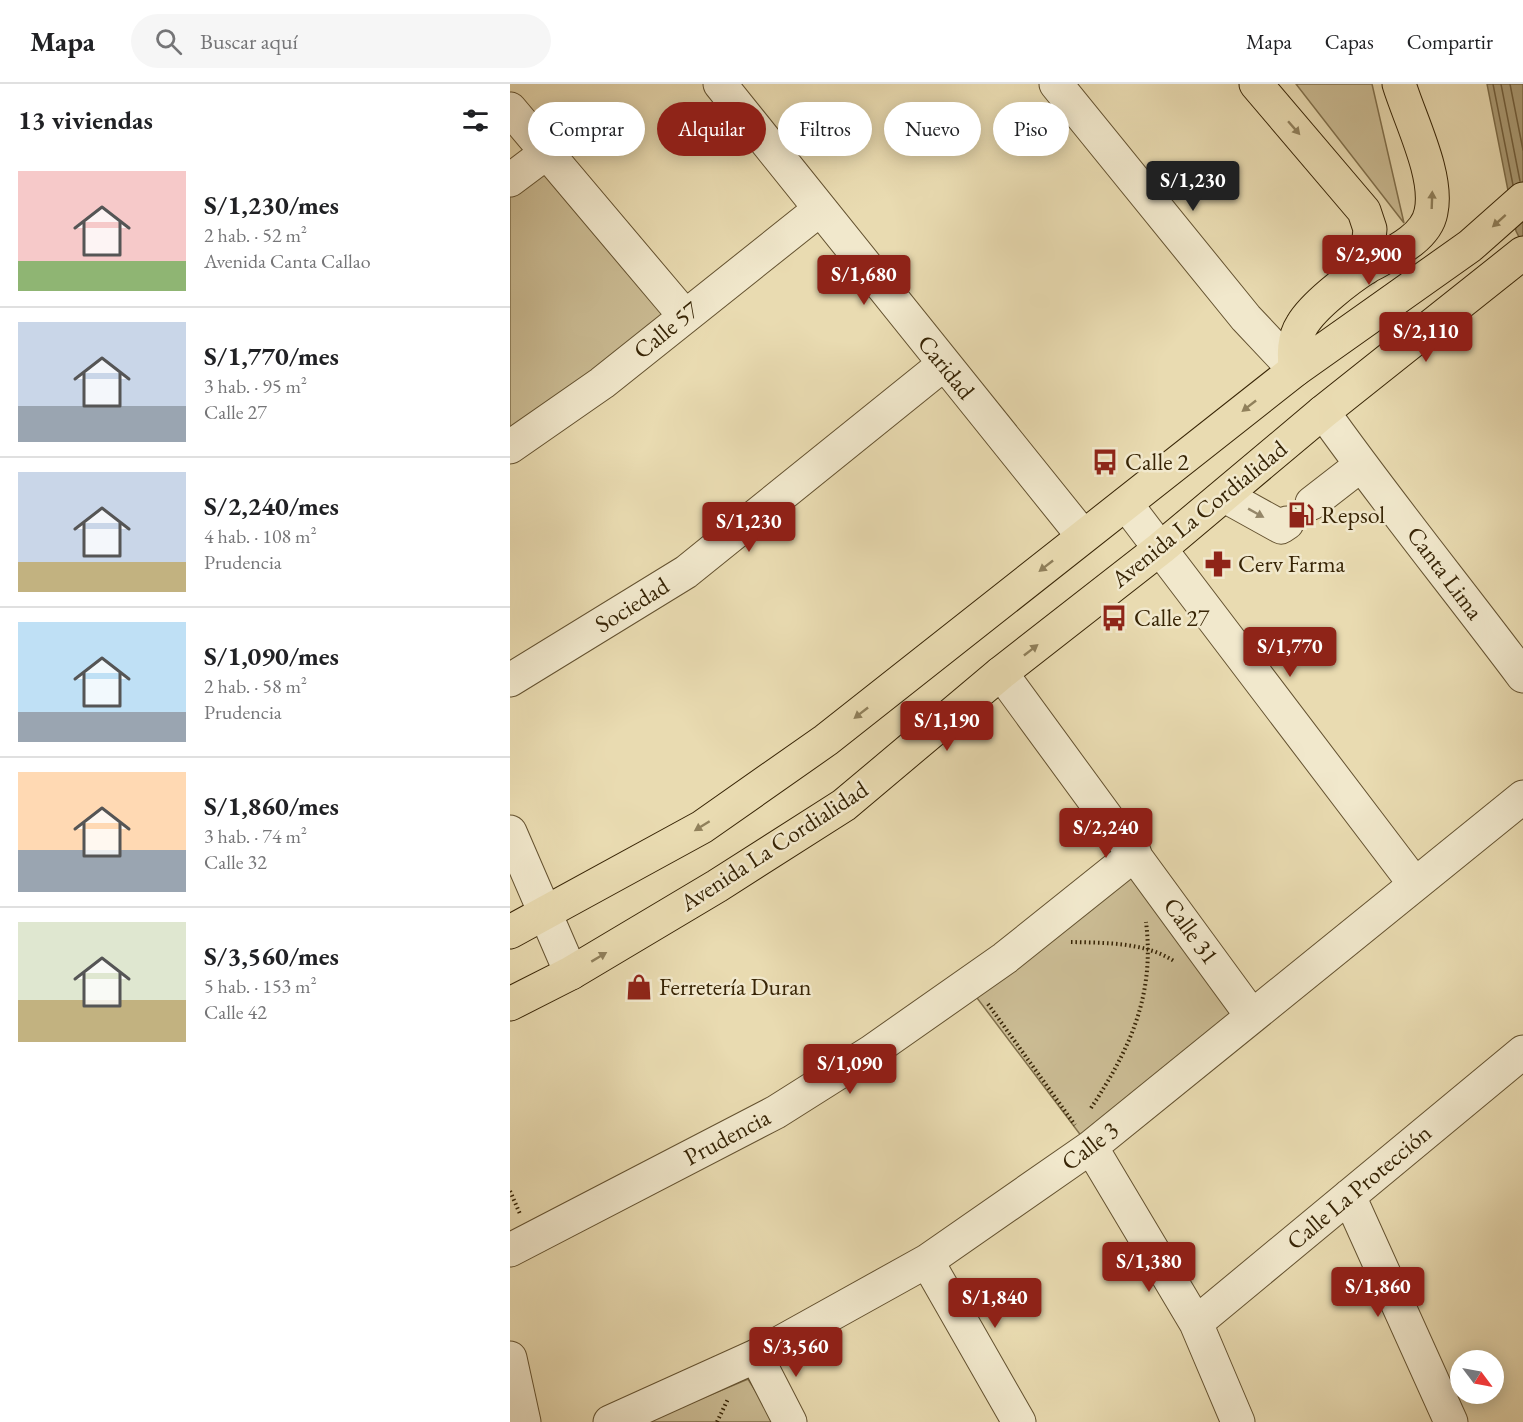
<!DOCTYPE html>
<html lang="es">
<head>
<meta charset="utf-8">
<style>
  body { margin:0; font-family:"EB Garamond",serif; background:#f6f6f6; color:#202124; height:100vh; display:flex; flex-direction:column; font-size:22px; white-space:nowrap }
  * { box-sizing:border-box; margin:0 }
  p { font-size:20px; color:#757577 }
  .icon { flex:none; width:33px; height:33px; fill:none; stroke:currentColor; stroke-width:2; stroke-linecap:round; stroke-linejoin:round }
  .map { position:relative; flex:1; overflow:hidden }
  .details { display:flex; flex-direction:column; background:#fff; width:510px }
  .details>* { flex:none }
  .banner { position:absolute; left:18px; top:18px; width:570px; height:54px; display:flex; gap:12px }
  .needle { width:39px; rotate:122deg }
  .controls { position:absolute; left:940px; top:1266px; display:grid; gap:12px }
  .controls a { display:grid; place-items:center; width:54px; height:54px; border-radius:50%; background:#fff; box-shadow:0 3px 15px #0003; font-size:30px }
  .price { position:absolute; translate:-50% -51px; padding:0 14px; border-radius:6px; background:#8f2418; color:#fff; font-size:20px; line-height:39px; filter:drop-shadow(0 2px 3px #0008) }
  .price::after { content:''; position:absolute; left:50%; top:36px; width:18px; height:14px; margin-left:-9px; background:inherit; clip-path:polygon(0 0,100% 0,50% 100%) }
  .price.current { background:#222; color:#fff }
  ul { padding:0; list-style:none }
  li { display:flex; align-items:center; gap:18px; height:150px; padding:0 18px }
  li+li { border-top:2px solid #e0e0e0 }
  li span { display:grid; place-items:center; flex:none; width:168px; height:120px; border-radius:0px; color:#555 }
  li>.icon { margin-inline-start:auto }
  span .icon { width:72px; height:72px; fill:#fffc; stroke-width:1 }
  li b { font-size:26px }
  h2 { display:flex; justify-content:space-between; align-items:center; height:72px; padding:0 18px; font-size:26px }
  .pill { padding:0 21px; border-radius:27px; background:#fff; box-shadow:0 3px 15px #0003; font-size:21px; line-height:54px }
  .pill.current { background:#8f2418; color:#fff }
  header { display:flex; align-items:center; gap:36px; box-sizing:border-box; height:84px; padding:0 30px; background:#fff; border-bottom:2px solid #e0e0e0 }
  header strong { font-size:28px }
  nav { display:flex; gap:33px; margin-inline-start:auto; font-size:21px }
  .search { width:420px; height:54px; background:#f6f6f6; display:flex; align-items:center; gap:15px; box-sizing:border-box; padding:0 21px; border-radius:33px; color:#757577; font-size:22px }
  main { display:flex; flex:1; min-height:0 }
  .map>svg:first-child { display:block }
</style>
</head>
<body>
<header>
<strong>Mapa</strong>
<div class="search"><svg class="icon" aria-label="search" viewBox="0 0 24 24"><circle cx="10" cy="10" r="6"/><path d="M15 15l6 6"/></svg>Buscar aquí</div>
<nav><a>Mapa</a><a>Capas</a><a>Compartir</a></nav>
</header>
<main>
<section class="details">
<h2>13 viviendas<svg class="icon" aria-label="filters" viewBox="0 0 24 24"><path d="M4 7h16M4 17h16"/><circle cx="9" cy="7" r="2"/><circle cx="15" cy="17" r="2"/></svg></h2>
<ul>
<li><span style="background:linear-gradient(#f6c9c9 75%,#8fb573 0)"><svg class="icon" aria-label="home" viewBox="0 0 24 24"><path d="M3 11l9-7 9 7M6 9v11h12V9"/></svg></span><div><b>S/1,230/mes</b><p>2 hab. · 52 m²</p><p>Avenida Canta Callao</p></div></li>
<li><span style="background:linear-gradient(#c9d6e8 70%,#9aa5b1 0)"><svg class="icon" aria-label="home" viewBox="0 0 24 24"><path d="M3 11l9-7 9 7M6 9v11h12V9"/></svg></span><div><b>S/1,770/mes</b><p>3 hab. · 95 m²</p><p>Calle 27</p></div></li>
<li><span style="background:linear-gradient(#c9d6e8 75%,#c2b280 0)"><svg class="icon" aria-label="home" viewBox="0 0 24 24"><path d="M3 11l9-7 9 7M6 9v11h12V9"/></svg></span><div><b>S/2,240/mes</b><p>4 hab. · 108 m²</p><p>Prudencia</p></div></li>
<li><span style="background:linear-gradient(#bfe0f5 75%,#9aa5b1 0)"><svg class="icon" aria-label="home" viewBox="0 0 24 24"><path d="M3 11l9-7 9 7M6 9v11h12V9"/></svg></span><div><b>S/1,090/mes</b><p>2 hab. · 58 m²</p><p>Prudencia</p></div></li>
<li><span style="background:linear-gradient(#ffd9b3 65%,#9aa5b1 0)"><svg class="icon" aria-label="home" viewBox="0 0 24 24"><path d="M3 11l9-7 9 7M6 9v11h12V9"/></svg></span><div><b>S/1,860/mes</b><p>3 hab. · 74 m²</p><p>Calle 32</p></div></li>
<li><span style="background:linear-gradient(#dfe7d0 65%,#c2b280 0)"><svg class="icon" aria-label="home" viewBox="0 0 24 24"><path d="M3 11l9-7 9 7M6 9v11h12V9"/></svg></span><div><b>S/3,560/mes</b><p>5 hab. · 153 m²</p><p>Calle 42</p></div></li>
</ul>
</section>
<div class="map">
<svg width="1013" height="1338" viewBox="0 0 1013 1338">
  <rect width="100%" height="100%" fill="#e9dbb1"/>
  <filter id="stains"><feTurbulence type="fractalNoise" baseFrequency=".00333" numOctaves="4"/><feColorMatrix values="0 0 0 0 .2 0 0 0 0 .09 0 0 0 0 .02 0 0 0 .5 -.17"/></filter>
  <radialGradient id="worn" r=".72"><stop offset=".6" stop-color="#630" stop-opacity="0"/><stop offset="1" stop-color="#630" stop-opacity=".3"/></radialGradient>
  <path fill="#cbbc94" stroke="#81704c" stroke-width="1.5" d="M786 0H862L894 139Z
    M34 84 157 228 0 351V110Z
    M624 788 727 930 572 1053 464 910Z
    M238 1295 265 1338H136Z"/>
  <path fill="#ac9d77" stroke="#7d6d49" stroke-width="1.5" d="M977 0H1013V161L1006 147Z"/>
  <g fill="none" stroke-linecap="round" stroke-linejoin="round">
    <path stroke="#72603e" stroke-width="1.5" d="M983 0 1003 101
      M991 0 1010 97
      M1000 0 1013 66"/>
    <g stroke="#645230" stroke-width="35">
      <path id="minor" d="M210 0 573 452
        M546 0 736 234 785 286
        M0 25 174 231
        M0 96 36 69
        M813 328C877 418 947 504 1013 592
        M0 363 92 299 309 126
        M715 412 771 443 777 439
        M802 419 851 381
        M616 420 904 799
        M491 589 742 932
        M0 596 176 488 434 280
        M0 748 61 889
        M581 1063 686 1239 728 1338
        M839 1112 941 1338
        M0 1166 266 1028 361 968 495 874 625 770
        M417 1177 509 1338
        M686 1239 1013 968
        M246 1272 280 1338
        M0 1274 14 1338
        M100 1338 246 1272 417 1177 581 1063 1013 713"/>
    </g>
    <g stroke="#372405" stroke-width="35">
      <path id="major" d="M746 0 854 127 860 145 856 184
        M785 286C784 271 783 255 792 241 803 222 838 195 857 183 878 171 916 156 921 128 929 92 900 36 889 0
        M0 848 192 743 316 656 785 286 960 162 1013 115
        M0 920 61 889 207 802 334 721 491 589 651 464 813 328 1013 169"/>
    </g>
    <path stroke="#372405" stroke-width="4" stroke-dasharray="1.5 3" stroke-linecap="butt" d="M561 858C596 859 634 858 664 877
      M478 920 565 1041
      M581 1024C620 965 645 911 636 838
      M0 1107 10 1130
      M207 1338 218 1315"/>
    <use href="#minor" stroke="#f1e8cc" stroke-width="33"/>
    <use href="#major" stroke="#e9dbb1" stroke-width="33"/>
  </g>
  <defs><path id="oneway-solid" d="M-6-.8H1V-3.2L6.5 0L1 3.2V.8H-6Z" transform="scale(1.5)"/></defs>
  <g fill="#90805b">
    <use href="#oneway-solid" transform="translate(784 44) rotate(49)"/>
    <use href="#oneway-solid" transform="translate(922 116) rotate(-88)"/>
    <use href="#oneway-solid" transform="translate(989 137) rotate(138)"/>
    <use href="#oneway-solid" transform="translate(739 322) rotate(142)"/>
    <use href="#oneway-solid" transform="translate(536 482) rotate(142)"/>
    <use href="#oneway-solid" transform="translate(521 566) rotate(-38)"/>
    <use href="#oneway-solid" transform="translate(351 629) rotate(142)"/>
    <use href="#oneway-solid" transform="translate(192 742) rotate(148)"/>
    <use href="#oneway-solid" transform="translate(89 873) rotate(-31)"/>
  </g>
  <use fill="#948668" href="#oneway-solid" transform="translate(746 429) rotate(29)"/>
  <defs>
    <g id="bus-bare" transform="scale(2.07)"><path d="M-5-6H5V4H4V6H2V4H-2V6H-4V4H-5ZM-3.5-4V0h7V-4ZM-3.5 1.2v1.5H-2V1.2ZM2 1.2v1.5H3.5V1.2Z" fill="#8f2418" stroke="#f1e8cc" stroke-width="2.5" paint-order="stroke"/></g>
    <g id="fuel-bare" transform="scale(2.07)"><path d="M-5.5-6h7V0h2V4h1.3V-2.5L3-4.5l.8-.8L6-3V5H2.5V1h-1V6h-7ZM-4.2-4.7v3.2H.2V-4.7Z" fill="#8f2418" stroke="#f1e8cc" stroke-width="2.5" paint-order="stroke"/></g>
    <g id="pharmacy-bare" transform="scale(2.07)"><path d="M-2-6h4v4h4v4h-4v4h-4v-4h-4v-4h4Z" fill="#8f2418" stroke="#f1e8cc" stroke-width="2.5" paint-order="stroke"/></g>
    <g id="shop-bare" transform="scale(2.07)"><path d="M-5-2.5h2.3a2.7 3.5 0 0 1 5.4 0H5L5.5 6h-11ZM-1.5-2.5h3a1.5 2.3 0 0 0-3 0Z" fill="#8f2418" stroke="#f1e8cc" stroke-width="2.5" paint-order="stroke"/></g>
  </defs>
  <g fill-rule="evenodd">
    <use href="#bus-bare" x="595" y="378"/>
    <use href="#fuel-bare" x="791" y="431"/>
    <use href="#pharmacy-bare" x="708" y="480"/>
    <use href="#bus-bare" x="604" y="534"/>
    <use href="#shop-bare" x="129" y="903"/>
  </g>
  <g text-anchor="middle" stroke-width="5" stroke-linejoin="round" paint-order="stroke">
    <g font-size="24" fill="#372405" stroke="#f1e8cc">
      <text transform="translate(156 246) rotate(-39)" y="8">Calle 57</text>
      <text transform="translate(436 283) rotate(51)" y="8">Caridad</text>
      <text transform="translate(689 430) rotate(-39)" y="8">Avenida La Cordialidad</text>
      <text transform="translate(935 489) rotate(53)" y="8">Canta Lima</text>
      <text transform="translate(122 521) rotate(-32)" y="8">Sociedad</text>
      <text transform="translate(264 762) rotate(-33)" y="8">Avenida La Cordialidad</text>
      <text transform="translate(681 847) rotate(54)" y="8">Calle 31</text>
      <text transform="translate(217 1053) rotate(-28)" y="8">Prudencia</text>
      <text transform="translate(580 1062) rotate(-37)" y="8">Calle 3</text>
      <text transform="translate(849 1103) rotate(-40)" y="8">Calle La Protección</text>
    </g>
    <g font-size="24" fill="#372405" stroke="#f1e8cc" text-anchor="start">
      <text x="615" y="386">Calle 2</text>
      <text x="811" y="439">Repsol</text>
      <text x="728" y="488">Cerv Farma</text>
      <text x="624" y="542">Calle 27</text>
      <text x="149" y="911">Ferretería Duran</text>
    </g>
  </g>
  <rect width="100%" height="100%" filter="url(#stains)"/>
  <rect width="100%" height="100%" fill="url(#worn)"/>
</svg>
<div class="controls">
<a><svg class="needle" viewBox="-14 -14 28 28"><path d="M0-13l5 13h-10z" fill="#e53935"/><path d="M0 13l5-13h-10z" fill="#757577"/></svg></a>
</div>
<b class="price current" style="left:683px;top:128px">S/1,230</b>
<b class="price" style="left:859px;top:202px">S/2,900</b>
<b class="price" style="left:354px;top:222px">S/1,680</b>
<b class="price" style="left:916px;top:279px">S/2,110</b>
<b class="price" style="left:239px;top:469px">S/1,230</b>
<b class="price" style="left:780px;top:594px">S/1,770</b>
<b class="price" style="left:437px;top:668px">S/1,190</b>
<b class="price" style="left:596px;top:775px">S/2,240</b>
<b class="price" style="left:340px;top:1011px">S/1,090</b>
<b class="price" style="left:639px;top:1209px">S/1,380</b>
<b class="price" style="left:868px;top:1234px">S/1,860</b>
<b class="price" style="left:485px;top:1245px">S/1,840</b>
<b class="price" style="left:286px;top:1294px">S/3,560</b>
<div class="banner">
<a class="pill">Comprar</a>
<a class="pill current">Alquilar</a>
<a class="pill">Filtros</a>
<a class="pill">Nuevo</a>
<a class="pill">Piso</a>
</div>
</div>
</main>
</body>
</html>
